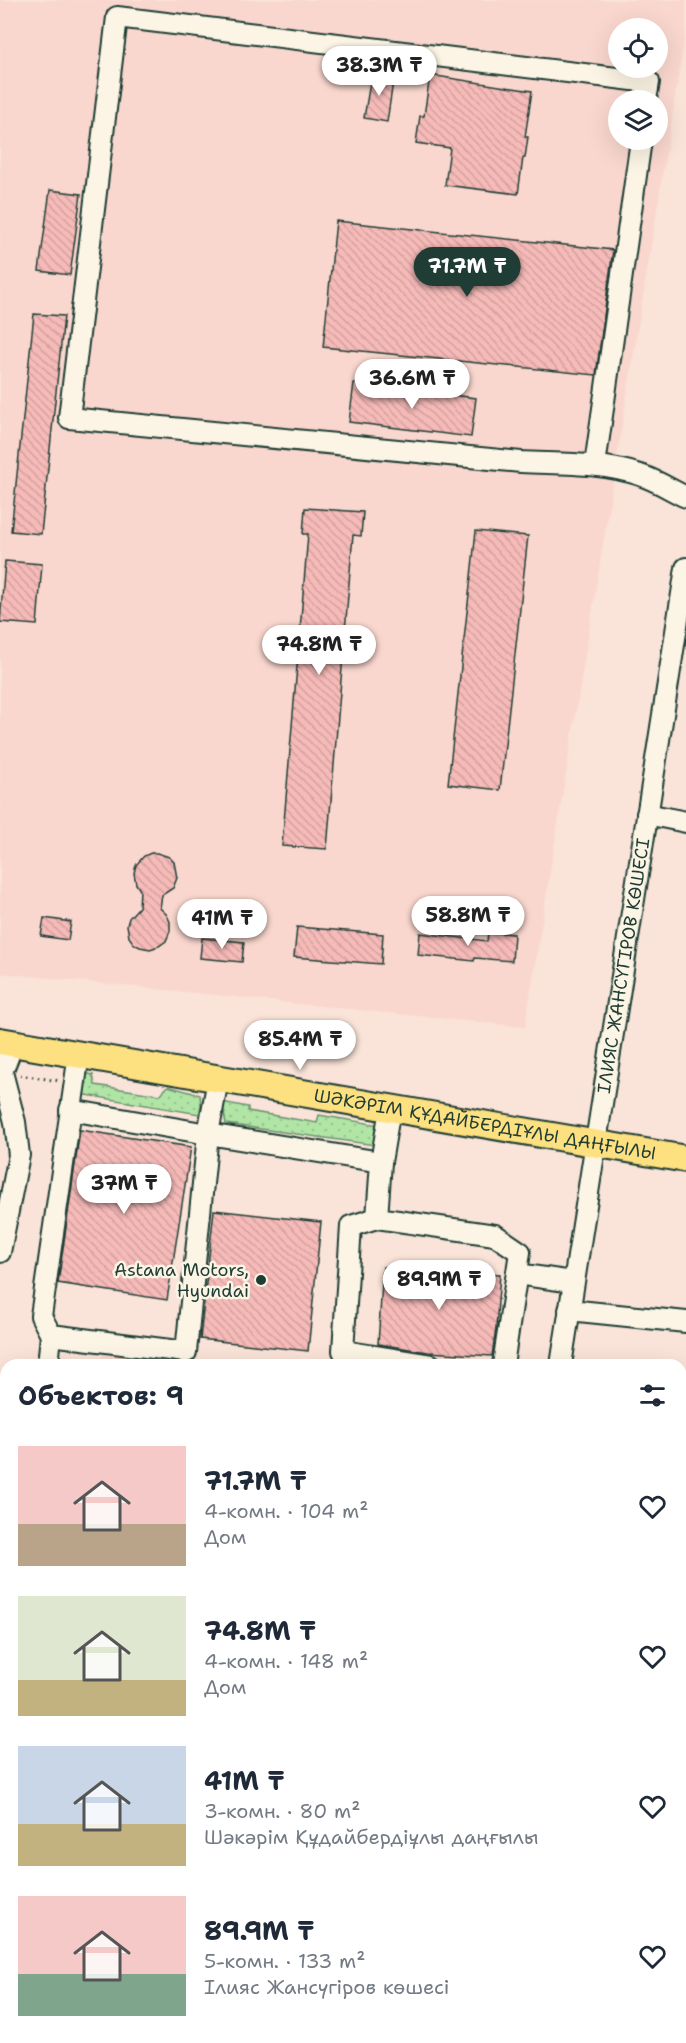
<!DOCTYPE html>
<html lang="ru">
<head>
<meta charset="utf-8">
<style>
  body { margin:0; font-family:"Shantell Sans",sans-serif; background:#f6f6f7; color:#1f2937; height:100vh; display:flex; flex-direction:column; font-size:22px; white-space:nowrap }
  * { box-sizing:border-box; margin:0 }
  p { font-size:20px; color:#747a83 }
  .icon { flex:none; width:33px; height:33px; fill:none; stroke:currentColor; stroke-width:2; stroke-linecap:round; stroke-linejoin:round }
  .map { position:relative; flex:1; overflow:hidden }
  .drawer { position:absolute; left:0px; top:1359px; width:687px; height:684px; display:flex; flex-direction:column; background:#fff; border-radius:18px 18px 0 0; box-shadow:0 6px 24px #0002 }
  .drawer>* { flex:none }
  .fabs { position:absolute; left:608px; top:18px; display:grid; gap:12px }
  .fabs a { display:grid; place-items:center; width:60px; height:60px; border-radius:50%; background:#fff; box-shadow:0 6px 24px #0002; font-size:30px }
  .price { position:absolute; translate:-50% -51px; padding:0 14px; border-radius:21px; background:#fff; color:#222; font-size:20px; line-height:39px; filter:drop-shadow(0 2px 3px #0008) }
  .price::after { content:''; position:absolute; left:50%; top:36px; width:18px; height:14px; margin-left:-9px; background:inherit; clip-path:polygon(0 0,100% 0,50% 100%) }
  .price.on { background:#1f3d34; color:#fff }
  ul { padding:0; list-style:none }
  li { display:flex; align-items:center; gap:18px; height:150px; padding:0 18px }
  li span { display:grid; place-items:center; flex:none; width:168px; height:120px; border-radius:0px; color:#555 }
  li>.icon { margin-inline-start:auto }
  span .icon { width:72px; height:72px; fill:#fffc; stroke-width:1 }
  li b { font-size:26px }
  h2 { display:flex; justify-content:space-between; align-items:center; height:72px; padding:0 18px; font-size:26px }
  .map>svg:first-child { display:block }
</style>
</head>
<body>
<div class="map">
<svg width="686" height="2043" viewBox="0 0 686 2043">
  <defs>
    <pattern id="grass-dots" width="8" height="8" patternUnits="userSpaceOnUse" patternTransform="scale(1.5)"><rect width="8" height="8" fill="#b1e5a6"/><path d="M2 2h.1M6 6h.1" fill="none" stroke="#98c590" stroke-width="1.8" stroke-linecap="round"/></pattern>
    <pattern id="building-back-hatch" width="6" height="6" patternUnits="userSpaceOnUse" patternTransform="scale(1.5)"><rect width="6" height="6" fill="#f6bab8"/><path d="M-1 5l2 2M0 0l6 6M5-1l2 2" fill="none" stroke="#d2a19f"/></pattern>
  </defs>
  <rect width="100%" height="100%" fill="#fae3d8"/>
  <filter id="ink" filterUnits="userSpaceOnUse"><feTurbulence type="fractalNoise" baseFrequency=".0167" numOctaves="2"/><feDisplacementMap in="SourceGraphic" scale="12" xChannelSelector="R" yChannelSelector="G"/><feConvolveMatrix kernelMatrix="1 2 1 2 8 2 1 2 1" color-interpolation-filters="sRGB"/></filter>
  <g filter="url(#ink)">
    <path fill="#f9d7ce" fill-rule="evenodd" d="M0 0H686V29L525 1027 0 973ZM618 28H657V68H618ZM618 100H657V140H618Z
      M103 1349 218 1365H101Z
      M0 1742 6 1743V2037H409V2043H0Z
      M681 1929H686V2043H496L497 2037H681Z"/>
    <path fill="url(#grass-dots)" stroke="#68916d" stroke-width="1.5" d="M84 1073 93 1075 95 1085 160 1095 168 1086 200 1095 201 1105 199 1114 80 1094Z
      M222 1102 248 1107V1111L317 1123 319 1115 379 1125 375 1145 226 1124Z"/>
    <path fill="url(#building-back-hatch)" stroke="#1f3d34" stroke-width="1.5" d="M372 71 394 75 387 122 364 118Z
      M430 75 532 91 525 137H528L525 158H523L518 194 445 185 450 148 416 143 420 116H424Z
      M50 190 81 194 70 275 39 271Z
      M336 221 613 250 596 375 323 347Z
      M34 314 64 316 41 534 11 531Z
      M354 383 476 398 471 437 349 422Z
      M305 508 363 512 361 536 353 535 327 849 282 846 308 534H303Z
      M476 531 528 536 500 790 448 784Z
      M5 561 42 564 37 625 0 622Z
      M151 853H157L169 857 174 862 177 878 173 888 162 895 160 908 167 915 170 922V931L166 941 159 946 150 949 140 947 134 944 129 937 127 925 129 918 139 907 140 890 136 884 134 873 136 865 144 856Z
      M44 918 71 922 68 940 41 936Z
      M297 927 383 934 381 964 294 957Z
      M488 932 514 934 512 961 475 958 474 961 418 955 420 933 487 941Z
      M202 938 244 942 242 962 200 958Z
      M80 1130 191 1147 167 1300 58 1283Z
      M214 1210 321 1222 308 1351 200 1339Z
      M383 1267 500 1274 496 1328 492 1356 428 1352 378 1344Z"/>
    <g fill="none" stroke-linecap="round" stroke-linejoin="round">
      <g stroke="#1f3d34" stroke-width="24">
        <g id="minor">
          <path d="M646 100 649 82 117 17 69 418 521 462C561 464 602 462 640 475 656 480 671 490 686 497"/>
          <path d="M595 465 641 140"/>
          <path d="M647 814 686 822"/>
          <path d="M79 1054 41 1316 51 1335 186 1352 208 1134 381 1162 377 1218 495 1235 520 1252 503 1365"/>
          <path d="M70 1110 208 1134 218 1079"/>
          <path d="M381 1162 390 1109"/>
          <path d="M377 1218 351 1226 343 1351 431 1365"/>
          <path d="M0 1252 19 1155 15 1122 2 1072 14 1042"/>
          <path d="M517 1274 573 1282"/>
          <path d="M569 1310 686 1322"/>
          <path d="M48 1365 51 1335"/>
          <path id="s1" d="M561 1365 686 568"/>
          <path d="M0 1417 6 1418"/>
          <path d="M0 1536 6 1537"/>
          <path d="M0 1661H6"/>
          <path d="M0 1794 6 1793"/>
          <path d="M381 2043 382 2037"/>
          <path d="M456 2043 457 2037"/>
          <path d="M582 2043 583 2037"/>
        </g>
      </g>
      <g stroke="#1f3d34" stroke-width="30">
        <g id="major">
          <path id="s2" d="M0 1041 686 1159"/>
        </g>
      </g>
      <path stroke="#1f3d34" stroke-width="3" stroke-dasharray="1.5 4.5" stroke-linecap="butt" d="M20 1075 60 1081
        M108 2037 112 2043
        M63 2043 64 2037
        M434 2043 435 2037"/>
      <use href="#minor" stroke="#fcf5e5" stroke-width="20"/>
      <use href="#major" stroke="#fde080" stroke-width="26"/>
    </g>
  </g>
  <circle fill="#1f3d34" stroke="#fcf5e5" stroke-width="2" cx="261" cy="1280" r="6"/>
  <g text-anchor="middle" stroke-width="5" stroke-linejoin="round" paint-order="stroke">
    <g font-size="18" fill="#1f3d34" stroke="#fcf5e5">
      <text dy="6" stroke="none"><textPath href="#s1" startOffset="404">ІЛИЯС ЖАНСҮГІРОВ КӨШЕСІ</textPath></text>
      <text dy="6" stroke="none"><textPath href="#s2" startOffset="492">ШӘКӘРІМ ҚҰДАЙБЕРДІҰЛЫ ДАҢҒЫЛЫ</textPath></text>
    </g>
    <g font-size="18" fill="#1f3d34" stroke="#fcf5e5" text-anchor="end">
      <text x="249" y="1276">Astana Motors,<tspan x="249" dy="21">Hyundai</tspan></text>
    </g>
  </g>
</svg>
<div class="fabs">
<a><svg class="icon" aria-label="locate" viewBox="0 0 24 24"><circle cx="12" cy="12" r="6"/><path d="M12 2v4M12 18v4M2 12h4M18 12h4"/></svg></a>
<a><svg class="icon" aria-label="layers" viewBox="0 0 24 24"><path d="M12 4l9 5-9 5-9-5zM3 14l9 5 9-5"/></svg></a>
</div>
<b class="price" style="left:379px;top:97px">38.3M ₸</b>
<b class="price on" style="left:467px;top:298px">71.7M ₸</b>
<b class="price" style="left:412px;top:410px">36.6M ₸</b>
<b class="price" style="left:319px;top:676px">74.8M ₸</b>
<b class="price" style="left:468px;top:947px">58.8M ₸</b>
<b class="price" style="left:222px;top:950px">41M ₸</b>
<b class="price" style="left:300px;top:1071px">85.4M ₸</b>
<b class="price" style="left:124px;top:1215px">37M ₸</b>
<b class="price" style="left:439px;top:1311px">89.9M ₸</b>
<section class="drawer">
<h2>Объектов: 9<svg class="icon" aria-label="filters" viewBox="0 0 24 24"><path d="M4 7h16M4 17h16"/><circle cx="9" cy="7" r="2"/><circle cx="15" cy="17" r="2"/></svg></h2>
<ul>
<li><span style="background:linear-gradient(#f6c9c9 65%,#b9a48a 0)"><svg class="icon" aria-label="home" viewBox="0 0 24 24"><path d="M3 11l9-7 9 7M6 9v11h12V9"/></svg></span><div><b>71.7M ₸</b><p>4-комн. · 104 m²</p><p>Дом</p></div><svg class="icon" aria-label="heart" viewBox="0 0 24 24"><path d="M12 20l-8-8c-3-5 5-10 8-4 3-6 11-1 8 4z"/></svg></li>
<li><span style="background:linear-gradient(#dfe7d0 70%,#c2b280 0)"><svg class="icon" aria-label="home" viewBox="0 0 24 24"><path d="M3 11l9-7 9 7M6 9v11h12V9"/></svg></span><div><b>74.8M ₸</b><p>4-комн. · 148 m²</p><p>Дом</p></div><svg class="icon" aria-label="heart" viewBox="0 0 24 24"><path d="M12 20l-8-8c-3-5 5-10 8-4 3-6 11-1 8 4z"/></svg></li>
<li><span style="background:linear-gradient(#c9d6e8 65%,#c2b280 0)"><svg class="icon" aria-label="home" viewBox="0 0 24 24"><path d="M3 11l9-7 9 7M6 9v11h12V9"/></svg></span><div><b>41M ₸</b><p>3-комн. · 80 m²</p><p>Шәкәрім Құдайбердіұлы даңғылы</p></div><svg class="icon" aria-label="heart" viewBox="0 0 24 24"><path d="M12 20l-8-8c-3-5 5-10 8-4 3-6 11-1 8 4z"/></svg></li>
<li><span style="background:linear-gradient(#f6c9c9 65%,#7fa58c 0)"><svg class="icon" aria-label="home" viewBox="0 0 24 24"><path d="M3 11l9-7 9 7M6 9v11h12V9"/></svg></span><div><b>89.9M ₸</b><p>5-комн. · 133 m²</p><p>Ілияс Жансүгіров көшесі</p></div><svg class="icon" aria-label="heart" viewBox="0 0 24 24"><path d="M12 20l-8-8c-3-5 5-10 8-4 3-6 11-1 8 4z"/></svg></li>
</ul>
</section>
</div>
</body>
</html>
